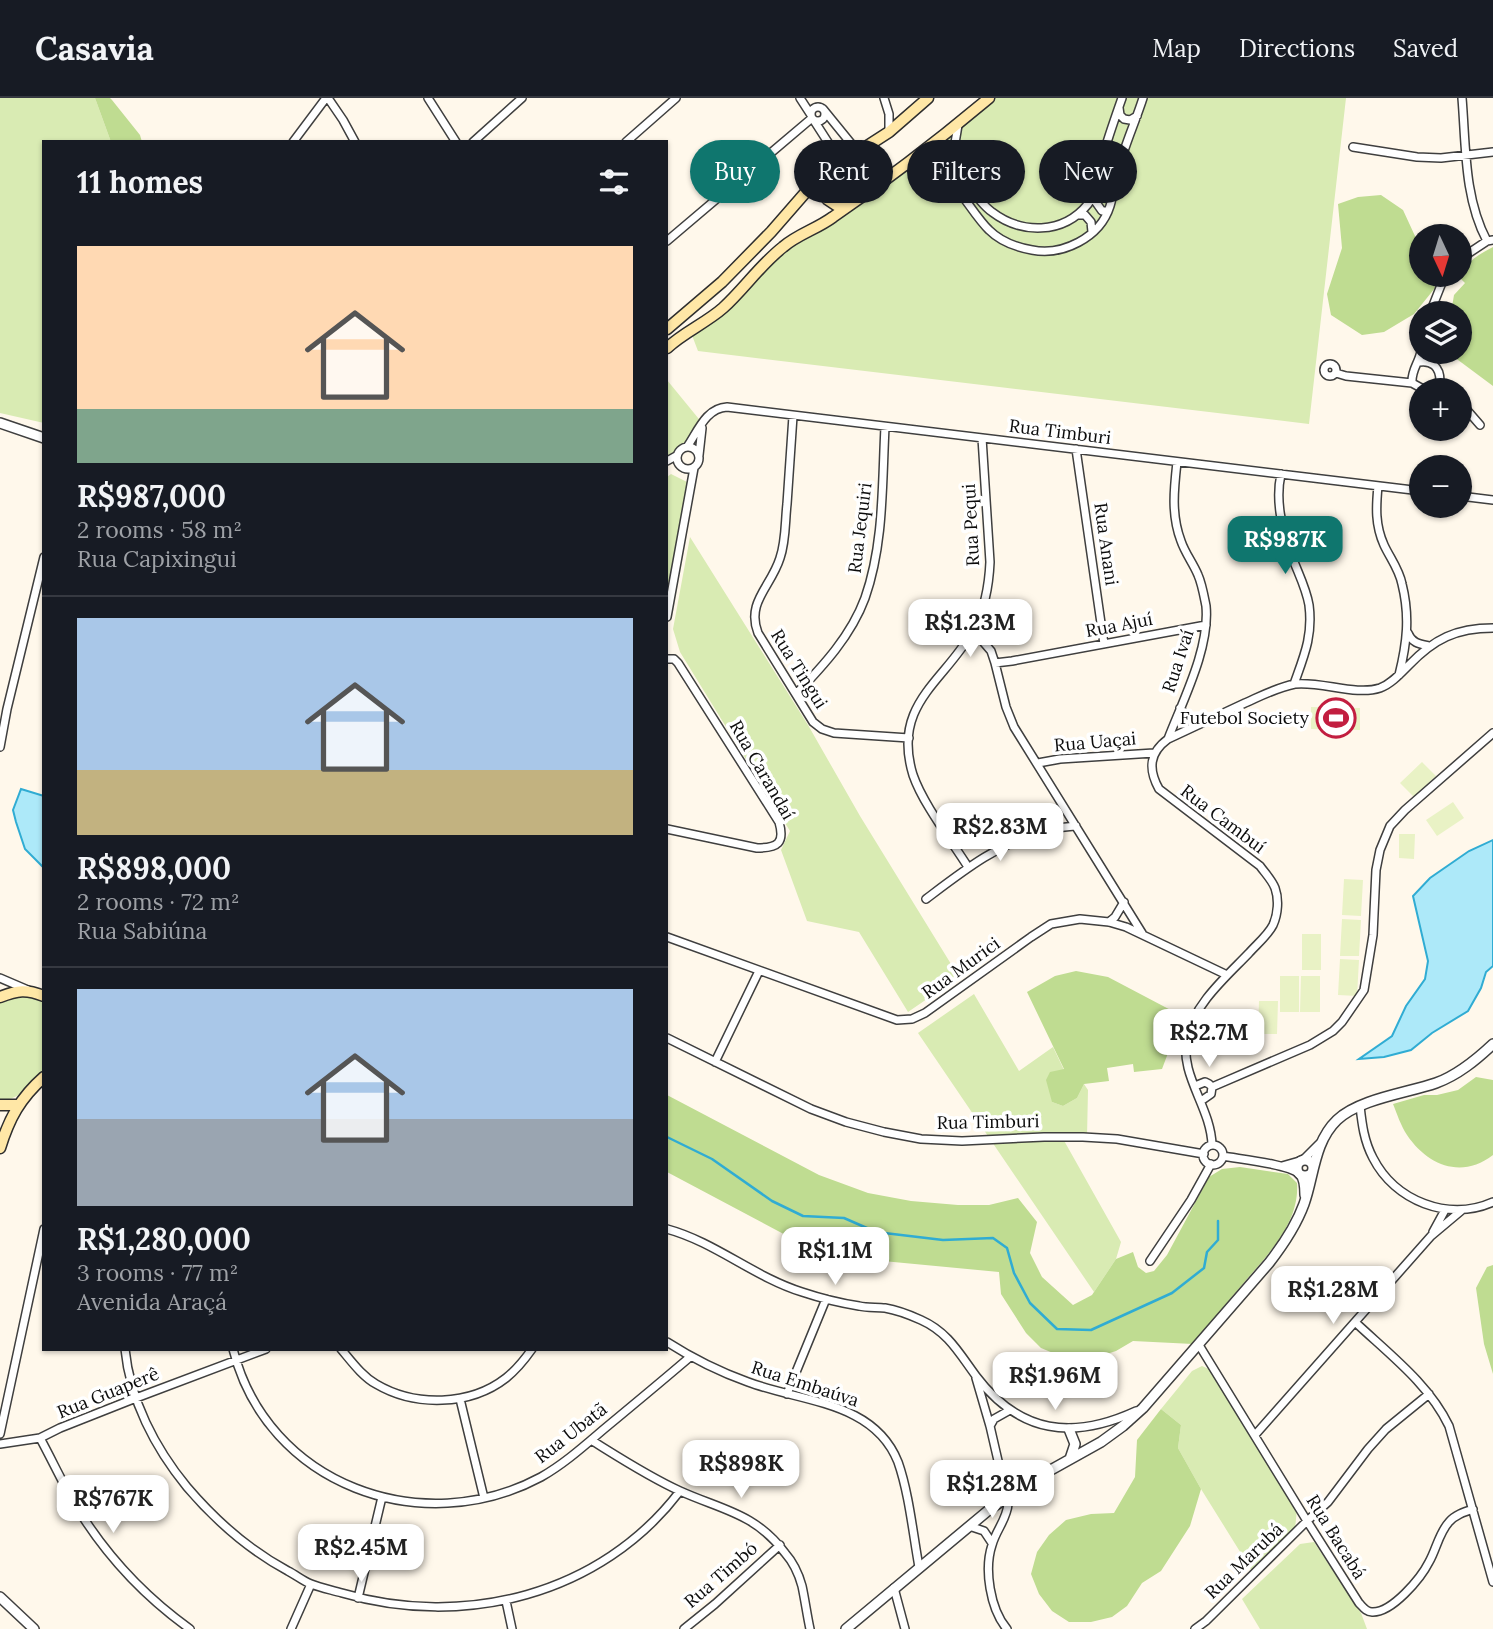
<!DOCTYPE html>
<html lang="en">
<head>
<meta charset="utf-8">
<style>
  body { margin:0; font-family:Lora,serif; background:#242831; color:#f1f3f6; height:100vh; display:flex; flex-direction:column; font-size:26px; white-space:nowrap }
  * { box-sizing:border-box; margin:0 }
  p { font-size:23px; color:#9ea1a6 }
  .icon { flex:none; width:38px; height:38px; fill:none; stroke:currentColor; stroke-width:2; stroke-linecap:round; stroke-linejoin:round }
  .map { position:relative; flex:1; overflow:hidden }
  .details { position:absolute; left:42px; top:42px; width:626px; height:1211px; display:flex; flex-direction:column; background:#171b24; border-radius:0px; box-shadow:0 2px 5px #0004 }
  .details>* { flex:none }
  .hud { position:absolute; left:690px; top:42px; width:665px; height:63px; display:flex; gap:14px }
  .needle { width:46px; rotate:176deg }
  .buttons { position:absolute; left:1409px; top:126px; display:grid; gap:14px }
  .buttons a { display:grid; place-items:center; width:63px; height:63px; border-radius:50%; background:#171b24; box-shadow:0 2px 5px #0004; font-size:35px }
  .price { position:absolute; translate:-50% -60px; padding:0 16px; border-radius:14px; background:#fff; color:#222; font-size:23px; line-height:46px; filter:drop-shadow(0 2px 4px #0008) }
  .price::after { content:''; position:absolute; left:50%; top:42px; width:21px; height:16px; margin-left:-10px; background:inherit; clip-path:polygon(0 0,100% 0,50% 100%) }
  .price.selected { background:#0f766e; color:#fff }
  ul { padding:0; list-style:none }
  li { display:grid; align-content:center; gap:14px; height:371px; padding:0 35px }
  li+li { border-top:2px solid #363941 }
  li span { display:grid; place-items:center; height:217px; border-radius:0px; color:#555 }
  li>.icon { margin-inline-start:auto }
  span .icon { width:126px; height:126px; fill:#fffc; stroke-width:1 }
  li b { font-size:30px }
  h2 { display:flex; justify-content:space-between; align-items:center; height:84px; padding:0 35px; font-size:30px }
  .chip { padding:0 24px; border-radius:32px; background:#171b24; box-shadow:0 2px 5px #0004; font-size:24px; line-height:63px }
  .chip.selected { background:#0f766e; color:#fff }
  header { display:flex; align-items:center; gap:42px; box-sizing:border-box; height:98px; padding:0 35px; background:#171b24; border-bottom:2px solid #363941 }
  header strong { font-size:33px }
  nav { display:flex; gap:38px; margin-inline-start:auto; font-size:24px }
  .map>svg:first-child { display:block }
</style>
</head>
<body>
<header>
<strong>Casavia</strong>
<nav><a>Map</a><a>Directions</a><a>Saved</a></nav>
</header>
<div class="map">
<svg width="1493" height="1531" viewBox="0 0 1493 1531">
  <rect width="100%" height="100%" fill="#fff8eb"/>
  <path fill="#d9ebb3" d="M0 0H95L111 44H44V325L0 315Z
    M989 0H1346L1309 326 698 253 690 232 797 139Z
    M667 282 703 326 687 345 670 358 667 357Z
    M671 376 689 385 667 493V379Z
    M690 439 808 627 860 718 959 879 908 914 859 834 807 823 781 752 790 733 680 554 673 531Z
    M974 896 1019 973 1053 949 1064 972 1052 1004 1063 1008 1077 1000 1084 986 1088 992 1087 1039H1062L1121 1144 1116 1161 1094 1194 918 935Z
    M31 897 44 902V974C29 986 20 1003 0 1002V903L18 898Z
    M1202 1268 1211 1272 1297 1411 1295 1431 1252 1473 1201 1391 1178 1350 1181 1327 1161 1311 1192 1273Z
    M1314 1444 1361 1515 1367 1531H1260L1242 1501 1300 1446Z"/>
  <path fill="#bfdc91" d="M95 0H110L112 2 140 37 142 44H111Z
    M1381 97 1403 112 1421 151V177H1431L1435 190 1414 216 1384 234 1362 237 1331 217 1327 196 1342 150 1338 106 1358 99Z
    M1493 149V288L1450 256 1452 254H1460V215H1451L1454 197 1465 185 1460 180C1466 163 1478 157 1493 149Z
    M1076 873 1108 879 1182 918 1162 971 1134 974 1133 966 1107 970 1109 983 1084 986 1077 1000 1063 1008 1052 1004 1046 982 1050 974 1064 971 1027 894 1055 878Z
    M1476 979 1493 982V1057C1462 1081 1428 1068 1407 1037 1401 1028 1397 1016 1393 1006L1424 997H1437L1458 992Z
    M667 997 819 1077 868 1095 911 1103 958 1107H989L1018 1100 1037 1124 1030 1155 1042 1179 1073 1207 1092 1197 1116 1161 1133 1154 1138 1169 1146 1175 1154 1173 1167 1157 1209 1079 1222 1071 1240 1069 1288 1076 1297 1085C1300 1126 1266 1158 1242 1187 1225 1207 1209 1226 1193 1246L1133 1243 1116 1253 1094 1260H1065L1041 1250 1026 1235 1001 1196 999 1174 883 1163 831 1155 793 1141 667 1074Z
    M1493 1167V1276L1484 1246 1476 1190 1487 1169Z
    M1161 1311 1181 1327 1178 1350 1201 1391 1190 1428 1161 1473 1142 1485 1127 1508 1112 1519 1091 1524H1069L1052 1513 1039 1496 1031 1476 1037 1454 1049 1437 1066 1422 1091 1416 1114 1415 1135 1379 1137 1342Z"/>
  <path fill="#e9f2c5" d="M1311 609 1360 610V632L1311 631Z
    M1422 664 1436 678 1414 699 1400 685Z
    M1453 704 1464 720 1437 738 1426 722Z
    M1399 736H1415L1414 761 1399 760Z
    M1344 781 1363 782 1361 818 1342 817Z
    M1342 821 1361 822 1359 858H1340Z
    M1302 836H1321V872H1302Z
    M1340 861 1359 862 1357 898 1338 897Z
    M1280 878H1299V914H1280Z
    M1301 878H1320V914H1300Z
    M1259 903H1278L1277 936H1258Z"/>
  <path fill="#ade9f9" stroke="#30acd3" stroke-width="2" d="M21 691 44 698 43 769 25 751 16 724 13 712Z
    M1493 742V868L1486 874 1481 890 1468 913 1432 935 1411 952 1384 959 1359 961 1392 938 1406 908 1425 881 1428 863 1413 798 1430 780 1469 753Z"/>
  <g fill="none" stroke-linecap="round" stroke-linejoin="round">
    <path stroke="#30acd3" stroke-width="2.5" d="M667 1039 712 1061 772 1103 803 1118 844 1120 876 1134 943 1142 993 1140 1007 1150 1014 1175 1030 1205 1057 1231 1091 1232 1172 1195 1204 1170 1207 1154 1218 1142V1123"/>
    <g stroke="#3f3f3f" stroke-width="10">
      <path id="minor" d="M328 0 343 22 355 44
        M428 0 456 44
        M800 0 811 17
        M884 0 889 16V34
        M1462 0C1466 48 1464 100 1487 143
        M811 16a7 7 0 1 1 14 0a7 7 0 1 1-14 0Z
        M1119 10 1120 17 1124 21 1130 22 1137 18
        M823 11 858 54
        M813 21 842 66
        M958 26C957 38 951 56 955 68 958 74 964 80 968 86 974 95 982 107 992 114 1021 136 1063 137 1088 106 1099 92 1100 69 1105 51 1110 34 1116 17 1122 0
        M293 44 326 0
        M473 44 522 0
        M626 44 676 0
        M1353 49 1417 59 1441 60 1493 54
        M904 68C912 68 923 67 931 70 954 77 971 115 989 132 1001 144 1015 149 1032 152 1062 158 1100 140 1110 108 1115 91 1117 73 1123 56 1129 37 1137 19 1143 0
        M1094 97 1095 103 1102 113H1108
        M1077 117H1085L1091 124 1092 134
        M667 143 812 20
        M1460 161 1487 143 1493 142
        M1430 215 1445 177
        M1419 264C1432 262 1440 269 1440 283L1449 292
        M1324 272a6 6 0 1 1 12 0a6 6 0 1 1-12 0Z
        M1336 275 1346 278 1412 285 1423 291 1430 290 1440 283
        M1412 285C1411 272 1419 265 1421 253
        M1460 304 1480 327
        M793 318C791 347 789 376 787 406 785 423 786 443 780 460 771 489 746 504 758 535L813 624 822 631 834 635 909 640
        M677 360a11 11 0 1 1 22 0a11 11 0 1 1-22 0Z
        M687 349C698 333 706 310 727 309L1421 393
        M1076 351 1104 546
        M699 357 702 330
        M667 363 676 358
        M1281 376C1275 403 1282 430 1291 456 1297 473 1306 489 1309 507 1313 538 1304 558 1294 586
        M1378 388C1376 409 1375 427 1384 447 1390 460 1399 471 1402 486 1410 518 1407 545 1399 577
        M1460 398 1493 402
        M667 519 694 370
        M973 532 991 553 995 565 1006 609 1014 629 1142 835
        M1408 535C1412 545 1419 546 1429 548
        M667 561H674L678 565 779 724C785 745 778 750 757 750L667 731
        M995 565 1012 563 1206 527
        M796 596C823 568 851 538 865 500 884 446 882 386 885 329
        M1180 610 1186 618 1198 627
        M1168 641C1183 602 1210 550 1206 508 1204 498 1202 486 1198 477 1193 465 1185 455 1181 443 1171 417 1174 391 1177 364
        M0 649 7 611 44 459
        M1038 665 1060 661 1154 655
        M968 769C951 742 923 706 913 677 891 605 946 583 974 531 985 510 989 487 990 464L982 340
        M926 801C963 773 997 746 1043 733 1053 730 1065 729 1076 728
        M1109 824 1115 819 1124 804
        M667 839 897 922 912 921 925 915 1031 839 1051 826 1080 821 1109 824 1126 829 1227 877
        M0 880 28 892
        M667 940 811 1011 846 1024 884 1034 921 1041 962 1043 1044 1039H1083L1117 1041 1204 1056
        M715 964 759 873
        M1195 988 1205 984 1209 986 1212 989
        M1201 1003 1211 996 1212 989 1310 947 1333 933 1342 924 1364 892 1373 837 1376 772 1380 752 1390 728 1405 712 1493 635
        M1360 1008C1362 1026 1364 1043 1373 1060 1395 1103 1448 1124 1493 1104
        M1212 1047C1211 1009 1179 977 1187 940 1194 906 1226 879 1249 855 1257 846 1268 837 1273 827 1278 816 1279 801 1275 790 1272 782 1265 775 1260 768L1159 691C1148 671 1149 655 1168 641 1194 629 1219 617 1245 605 1261 598 1278 589 1295 586 1321 583 1356 598 1380 590 1391 586 1400 576 1409 567 1434 541 1456 530 1493 530
        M1203 1057a10 10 0 1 1 20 0a10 10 0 1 1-20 0Z
        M1223 1058C1238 1061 1290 1066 1299 1076 1304 1081 1304 1090 1304 1097
        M1282 1068 1303 1062 1319 1046
        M667 1131C715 1144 754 1179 802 1194 820 1200 840 1205 859 1208 867 1210 877 1209 885 1210 897 1212 910 1217 921 1222 948 1234 959 1255 976 1278 1020 1336 1073 1342 1136 1313
        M1433 1134 1445 1112
        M1150 1163 1191 1102 1211 1066
        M1355 1224C1389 1256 1429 1286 1449 1328L1493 1484
        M667 1244C692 1260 720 1274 748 1284 801 1304 874 1303 898 1364 909 1395 913 1436 919 1469
        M1199 1247 1307 1423 1359 1505C1363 1509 1366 1514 1372 1514 1392 1515 1421 1480 1429 1464 1436 1452 1439 1435 1449 1424 1455 1417 1464 1414 1473 1411
        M125 1251C130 1302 155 1350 187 1389 216 1423 249 1452 288 1473 296 1477 303 1483 311 1486 321 1490 332 1492 342 1495 464 1531 601 1497 680 1393
        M233 1251C267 1387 422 1443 541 1379 564 1366 584 1348 604 1331 633 1307 662 1283 690 1259
        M341 1251C352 1264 362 1278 376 1286 415 1309 470 1308 506 1280 516 1272 525 1261 532 1251
        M976 1280 990 1328 1008 1406C1007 1421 996 1432 992 1447 984 1471 990 1511 1007 1531
        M787 1296 826 1201
        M460 1301 484 1400
        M990 1328 994 1321 1010 1312
        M0 1336 44 1131
        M1255 1337 1431 1138 1462 1112
        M40 1340C52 1362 63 1386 76 1408 105 1456 144 1498 190 1531
        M591 1342C620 1360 649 1379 680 1393 722 1412 755 1415 785 1455 793 1464 799 1477 802 1488 805 1502 807 1517 810 1531
        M0 1346 40 1340 60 1330 136 1300 266 1251
        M969 1428 984 1433 992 1445
        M894 1490 905 1531
        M358 1500 382 1399
        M506 1503 512 1531
        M291 1531 311 1486
        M684 1531 715 1506 780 1447
        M1195 1531 1206 1523 1307 1423 1328 1404 1368 1351 1386 1331 1429 1296"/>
    </g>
    <g stroke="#3f3f3f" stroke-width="12">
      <path id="tertiary" d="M0 325 44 340
        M1297 1070a8 8 0 1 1 16 0a8 8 0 1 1-16 0Z
        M1069 1331 1075 1346 1070 1361
        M0 1499 34 1531
        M846 1531 990 1411 1031 1383 1101 1344 1123 1328 1143 1310 1269 1165C1283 1147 1296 1128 1304 1106 1314 1078 1314 1044 1337 1022 1359 1001 1407 995 1436 985 1458 977 1476 962 1493 946"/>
    </g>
    <g stroke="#2e2e2e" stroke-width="13">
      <path id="secondary" d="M832 75 826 89 827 101 836 107H848
        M667 231 722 184 771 134 805 95 858 54 889 34 928 0
        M667 250C684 234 706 225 723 210 744 191 760 167 783 149 798 136 817 131 833 119 887 82 939 42 989 0
        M0 899C18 892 26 891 44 898
        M0 1007H18
        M0 1050C9 1021 20 1000 44 979"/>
    </g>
    <use href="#minor" stroke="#fff" stroke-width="7"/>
    <use href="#tertiary" stroke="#fff" stroke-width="9"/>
    <use href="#secondary" stroke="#ffe7a6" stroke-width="10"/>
  </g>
  <defs>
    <g id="stadium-ring" transform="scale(2.0125)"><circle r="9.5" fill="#fff" stroke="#c21e40" stroke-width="1.5"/><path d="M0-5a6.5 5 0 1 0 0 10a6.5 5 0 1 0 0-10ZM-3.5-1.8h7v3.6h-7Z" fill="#c21e40"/></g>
  </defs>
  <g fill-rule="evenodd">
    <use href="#stadium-ring" x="1336" y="620"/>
  </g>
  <g text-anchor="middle" stroke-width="7" stroke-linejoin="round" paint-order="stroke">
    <g font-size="18" fill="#0c0c0c" stroke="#fff">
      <text transform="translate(1060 334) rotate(7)" y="6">Rua Timburi</text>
      <text transform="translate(971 427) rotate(-93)" y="6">Rua Pequi</text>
      <text transform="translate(860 430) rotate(-83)" y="6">Rua Jequiri</text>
      <text transform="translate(1106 446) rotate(82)" y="6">Rua Anani</text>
      <text transform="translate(1119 527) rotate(-11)" y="6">Rua Ajuí</text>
      <text transform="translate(1178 563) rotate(-72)" y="6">Rua Ivaí</text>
      <text transform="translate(799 571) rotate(58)" y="6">Rua Tingui</text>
      <text transform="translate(1095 644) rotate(-5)" y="6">Rua Uaçai</text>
      <text transform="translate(762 672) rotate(60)" y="6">Rua Carandaí</text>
      <text transform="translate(1223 721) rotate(37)" y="6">Rua Cambuí</text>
      <text transform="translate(961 870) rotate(-36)" y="6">Rua Murici</text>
      <text transform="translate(988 1024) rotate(-1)" y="6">Rua Timburi</text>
      <text transform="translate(805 1286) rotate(18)" y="6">Rua Embaúva</text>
      <text transform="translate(108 1295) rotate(-22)" y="6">Rua Guaperê</text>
      <text transform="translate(571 1335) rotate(-38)" y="6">Rua Ubatã</text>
      <text transform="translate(1336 1439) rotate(58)" y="6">Rua Bacabá</text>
      <text transform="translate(1244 1463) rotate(-44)" y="6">Rua Marubá</text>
      <text transform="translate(721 1477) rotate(-41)" y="6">Rua Timbó</text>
    </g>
    <g font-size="18" fill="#0c0c0c" stroke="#fff" text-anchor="end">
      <text x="1309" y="626">Futebol Society</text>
    </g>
  </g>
</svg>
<div class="buttons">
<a><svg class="needle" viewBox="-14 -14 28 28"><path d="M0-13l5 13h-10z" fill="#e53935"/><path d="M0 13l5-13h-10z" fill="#9ea1a6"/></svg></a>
<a><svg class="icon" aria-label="layers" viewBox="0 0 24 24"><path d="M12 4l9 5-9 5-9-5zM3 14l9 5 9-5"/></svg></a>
<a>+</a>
<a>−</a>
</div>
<b class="price selected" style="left:1285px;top:478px">R$987K</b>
<b class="price" style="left:970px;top:561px">R$1.23M</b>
<b class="price" style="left:1000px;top:765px">R$2.83M</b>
<b class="price" style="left:1209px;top:971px">R$2.7M</b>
<b class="price" style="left:835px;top:1189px">R$1.1M</b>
<b class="price" style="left:1333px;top:1228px">R$1.28M</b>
<b class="price" style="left:1055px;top:1314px">R$1.96M</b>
<b class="price" style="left:741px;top:1402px">R$898K</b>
<b class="price" style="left:992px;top:1422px">R$1.28M</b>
<b class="price" style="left:113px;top:1437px">R$767K</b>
<b class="price" style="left:361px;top:1486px">R$2.45M</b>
<div class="hud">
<a class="chip selected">Buy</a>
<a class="chip">Rent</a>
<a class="chip">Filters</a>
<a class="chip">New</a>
</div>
<section class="details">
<h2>11 homes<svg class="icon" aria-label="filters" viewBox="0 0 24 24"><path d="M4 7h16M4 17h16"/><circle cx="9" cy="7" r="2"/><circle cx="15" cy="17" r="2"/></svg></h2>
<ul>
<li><span style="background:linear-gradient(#ffd9b3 75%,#7fa58c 0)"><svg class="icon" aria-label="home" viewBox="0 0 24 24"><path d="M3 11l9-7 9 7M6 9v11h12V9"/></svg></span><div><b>R$987,000</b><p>2 rooms · 58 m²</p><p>Rua Capixingui</p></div></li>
<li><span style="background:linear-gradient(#a9c7e8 70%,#c2b280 0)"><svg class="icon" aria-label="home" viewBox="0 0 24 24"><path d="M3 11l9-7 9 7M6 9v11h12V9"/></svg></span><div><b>R$898,000</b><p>2 rooms · 72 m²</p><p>Rua Sabiúna</p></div></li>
<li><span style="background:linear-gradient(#a9c7e8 60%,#9aa5b1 0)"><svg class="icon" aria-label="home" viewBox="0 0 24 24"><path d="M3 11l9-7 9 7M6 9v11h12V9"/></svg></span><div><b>R$1,280,000</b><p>3 rooms · 77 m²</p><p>Avenida Araçá</p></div></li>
</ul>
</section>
</div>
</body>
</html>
